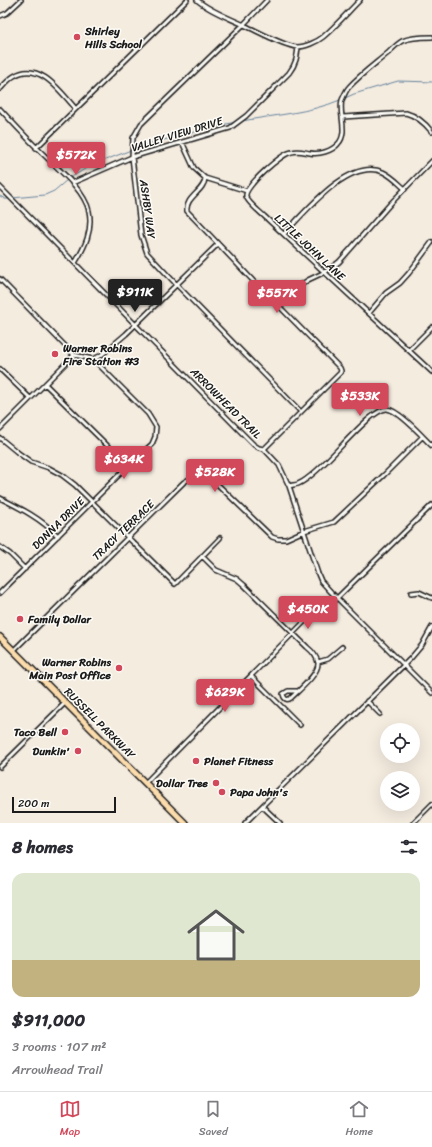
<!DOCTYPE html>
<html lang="en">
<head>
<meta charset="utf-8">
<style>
  body { margin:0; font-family:Sriracha,sans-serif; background:#f7f7f7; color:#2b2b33; height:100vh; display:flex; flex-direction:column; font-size:15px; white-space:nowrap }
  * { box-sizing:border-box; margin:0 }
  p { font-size:13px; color:#7c7c81 }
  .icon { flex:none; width:22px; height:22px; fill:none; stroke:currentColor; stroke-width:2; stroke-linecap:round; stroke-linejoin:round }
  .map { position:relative; height:823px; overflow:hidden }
  .side { display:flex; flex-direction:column; background:#fff; flex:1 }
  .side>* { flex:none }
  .tools { position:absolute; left:380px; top:723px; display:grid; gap:8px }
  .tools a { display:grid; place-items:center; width:40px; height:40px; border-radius:50%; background:#fff; box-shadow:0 4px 16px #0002; font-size:20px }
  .scale { position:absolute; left:12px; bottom:10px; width:104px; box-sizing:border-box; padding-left:4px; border:2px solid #1c1c1c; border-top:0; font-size:11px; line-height:14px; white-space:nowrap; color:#1c1c1c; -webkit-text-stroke:3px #fdfcf7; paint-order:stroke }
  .price { position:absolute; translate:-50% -34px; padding:0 9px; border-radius:4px; background:#d1495b; color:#fff; font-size:13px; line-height:26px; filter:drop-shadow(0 1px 2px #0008) }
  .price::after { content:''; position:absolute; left:50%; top:24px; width:12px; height:9px; margin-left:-6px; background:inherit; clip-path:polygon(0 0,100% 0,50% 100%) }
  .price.on { background:#222; color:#fff }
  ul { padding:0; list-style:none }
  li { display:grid; align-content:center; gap:8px; height:212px; padding:0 12px }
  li+li { border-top:1px solid #e1e1e2 }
  li span { display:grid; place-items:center; height:124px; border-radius:12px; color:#555 }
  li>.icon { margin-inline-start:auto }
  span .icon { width:72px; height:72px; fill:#fffc; stroke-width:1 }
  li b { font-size:17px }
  h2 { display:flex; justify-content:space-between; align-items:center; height:48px; padding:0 12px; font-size:17px }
  .tabs { display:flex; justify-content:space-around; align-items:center; height:56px; border-top:1px solid #e1e1e2; background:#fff; font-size:11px; color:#7c7c81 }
  .tabs a { display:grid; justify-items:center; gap:2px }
  .tabs .on { color:#d1495b }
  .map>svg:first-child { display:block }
</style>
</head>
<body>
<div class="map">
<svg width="432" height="823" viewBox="0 0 432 823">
  <rect width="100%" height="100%" fill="#f5ece0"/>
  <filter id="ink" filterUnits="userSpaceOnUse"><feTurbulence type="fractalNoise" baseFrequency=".025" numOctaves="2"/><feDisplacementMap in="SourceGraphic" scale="8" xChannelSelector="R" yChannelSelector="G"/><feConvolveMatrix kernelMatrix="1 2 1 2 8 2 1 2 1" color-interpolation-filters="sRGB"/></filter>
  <g filter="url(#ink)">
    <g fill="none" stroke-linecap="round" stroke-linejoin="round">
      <path stroke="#64839c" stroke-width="1" d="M345 98 354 94 398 81 432 82
        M242 121C274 115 310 113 340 100
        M134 149 152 143 226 124 237 122
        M70 178 90 166 131 150
        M0 196 5 199H9
        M12 198 45 195 54 191 67 180"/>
      <g stroke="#1c1c1c" stroke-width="6">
        <path id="minor" d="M197 0C211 12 230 18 246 26 259 32 284 46 297 47 305 47 317 42 323 37 336 26 348 12 360 0
          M267 0 243 25 141 124 133 138 132 157 141 235 147 253 176 284 301 412
          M0 16 7 13 21 0
          M432 37C423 37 411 37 402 41 397 44 392 49 388 53 375 64 361 74 349 87 346 90 344 96 342 100 338 112 349 133 338 144 332 151 319 155 310 153 304 152 298 150 292 152 282 153 244 187 246 196 247 202 260 212 264 216L432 372
          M0 89C4 85 9 79 14 76 39 60 61 92 76 109
          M0 109C12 122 24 135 36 147 52 164 84 188 89 211 93 230 85 247 75 263
          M343 117 406 113C417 116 425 123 432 132
          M182 142 194 168 205 178 247 191
          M36 148 187 0
          M205 178C205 191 185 197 187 211L259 287 276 303 340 368 341 371 340 373 264 449
          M72 183 132 157 230 128 246 116 289 73C296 64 297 57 298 47
          M0 187 243 434 254 445 259 448 264 449 279 465 289 486 318 574 321 581 331 592 432 693
          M284 234C305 212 349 157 383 172 392 176 398 183 405 189
          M0 279 74 355 93 359 100 356 105 352 126 334 218 244
          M276 303 308 280 325 272 339 262 391 203 432 161
          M369 313 386 293 400 283 409 273 432 242
          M409 350 432 327
          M0 369 30 398
          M45 384 128 466
          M0 429 74 355
          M0 438 17 452 31 462 49 468 62 475 75 485 175 584 220 538
          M289 486C292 485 295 485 298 484 321 475 369 408 387 409 399 410 423 437 432 446
          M0 498C22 509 40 518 58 536
          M0 547 10 554 25 569
          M202 556 216 570 237 579 244 585 307 647C312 651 317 657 318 663 319 674 299 690 291 698 287 701 284 699 283 694L288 691H297
          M0 593 128 466 152 444 155 437 156 427 148 414 93 359
          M411 593 419 592 432 598
          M337 598 432 505
          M13 651 184 482C196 475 201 473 213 480L269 534 272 537 278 539H286L304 531 334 522 384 475 422 437
          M318 662 328 659 342 647
          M251 676 300 725
          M367 701 380 714
          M0 767 65 703
          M145 783 311 615
          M262 806 280 823
          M245 823 411 658 422 645 432 627
          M413 823 432 804"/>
      </g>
      <g stroke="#1c1c1c" stroke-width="8">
        <path id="primary" d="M0 637 185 823"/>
      </g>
      <use href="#minor" stroke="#fdfcf7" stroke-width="3"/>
      <use href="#primary" stroke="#fcdcac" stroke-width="5"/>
    </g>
  </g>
  <g fill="#d1495b" stroke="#fdfcf7" stroke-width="1.5">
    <circle cx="77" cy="37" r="4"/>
    <circle cx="55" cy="354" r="4"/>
    <circle cx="20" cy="619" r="4"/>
    <circle cx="119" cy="668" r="4"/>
    <circle cx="65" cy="732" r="4"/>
    <circle cx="78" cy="751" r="4"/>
    <circle cx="196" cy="761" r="4"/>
    <circle cx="216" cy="783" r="4"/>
    <circle cx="222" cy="792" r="4"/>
  </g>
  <g text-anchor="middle" stroke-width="3" stroke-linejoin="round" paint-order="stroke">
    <g font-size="11" font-weight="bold" fill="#1c1c1c" stroke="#fdfcf7" text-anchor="start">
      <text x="85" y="35">Shirley<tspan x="85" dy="13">Hills School</tspan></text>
      <text x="63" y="352">Warner Robins<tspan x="63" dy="13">Fire Station #3</tspan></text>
      <text x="28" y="623">Family Dollar</text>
      <text x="111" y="666" text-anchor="end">Warner Robins<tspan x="111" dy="13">Main Post Office</tspan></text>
      <text x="57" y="736" text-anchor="end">Taco Bell</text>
      <text x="70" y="755" text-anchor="end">Dunkin'</text>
      <text x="204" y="765">Planet Fitness</text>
      <text x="208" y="787" text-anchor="end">Dollar Tree</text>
      <text x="230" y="796">Papa John's</text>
    </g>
    <g font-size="11" fill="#1c1c1c" stroke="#fdfcf7">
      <text transform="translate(177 134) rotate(-17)" y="4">VALLEY VIEW DRIVE</text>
      <text transform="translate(148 209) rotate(82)" y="4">ASHBY WAY</text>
      <text transform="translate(310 247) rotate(43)" y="4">LITTLE JOHN LANE</text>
      <text transform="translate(226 403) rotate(45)" y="4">ARROWHEAD TRAIL</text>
      <text transform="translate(58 523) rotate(-45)" y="4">DONNA DRIVE</text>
      <text transform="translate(123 530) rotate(-44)" y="4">TRACY TERRACE</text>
      <text transform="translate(100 723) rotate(45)" y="4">RUSSELL PARKWAY</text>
    </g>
  </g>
</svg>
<div class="tools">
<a><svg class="icon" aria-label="locate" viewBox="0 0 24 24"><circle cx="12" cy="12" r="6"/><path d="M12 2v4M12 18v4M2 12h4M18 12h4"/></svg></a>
<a><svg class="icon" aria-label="layers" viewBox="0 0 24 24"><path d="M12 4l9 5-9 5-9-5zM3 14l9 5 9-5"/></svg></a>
</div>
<div class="scale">200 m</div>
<b class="price" style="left:76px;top:176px">$572K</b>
<b class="price on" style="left:135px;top:313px">$911K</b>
<b class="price" style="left:277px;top:314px">$557K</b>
<b class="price" style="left:360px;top:417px">$533K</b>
<b class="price" style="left:124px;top:480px">$634K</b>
<b class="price" style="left:215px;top:493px">$528K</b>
<b class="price" style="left:308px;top:630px">$450K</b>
<b class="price" style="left:225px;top:713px">$629K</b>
</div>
<section class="side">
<h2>8 homes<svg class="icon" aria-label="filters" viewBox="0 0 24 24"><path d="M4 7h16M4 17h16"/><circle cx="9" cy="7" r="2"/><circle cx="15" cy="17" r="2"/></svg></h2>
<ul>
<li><span style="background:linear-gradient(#dfe7d0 70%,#c2b280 0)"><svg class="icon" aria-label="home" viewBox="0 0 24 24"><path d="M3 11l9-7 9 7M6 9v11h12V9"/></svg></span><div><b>$911,000</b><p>3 rooms · 107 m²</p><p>Arrowhead Trail</p></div></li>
</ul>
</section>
<nav class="tabs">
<a class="on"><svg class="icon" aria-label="map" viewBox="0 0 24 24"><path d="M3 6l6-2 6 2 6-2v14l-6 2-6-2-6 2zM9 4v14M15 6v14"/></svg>Map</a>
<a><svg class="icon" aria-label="saved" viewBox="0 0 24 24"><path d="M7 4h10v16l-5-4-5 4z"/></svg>Saved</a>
<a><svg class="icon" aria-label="home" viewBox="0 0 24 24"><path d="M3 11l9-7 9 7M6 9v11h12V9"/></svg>Home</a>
</nav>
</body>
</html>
